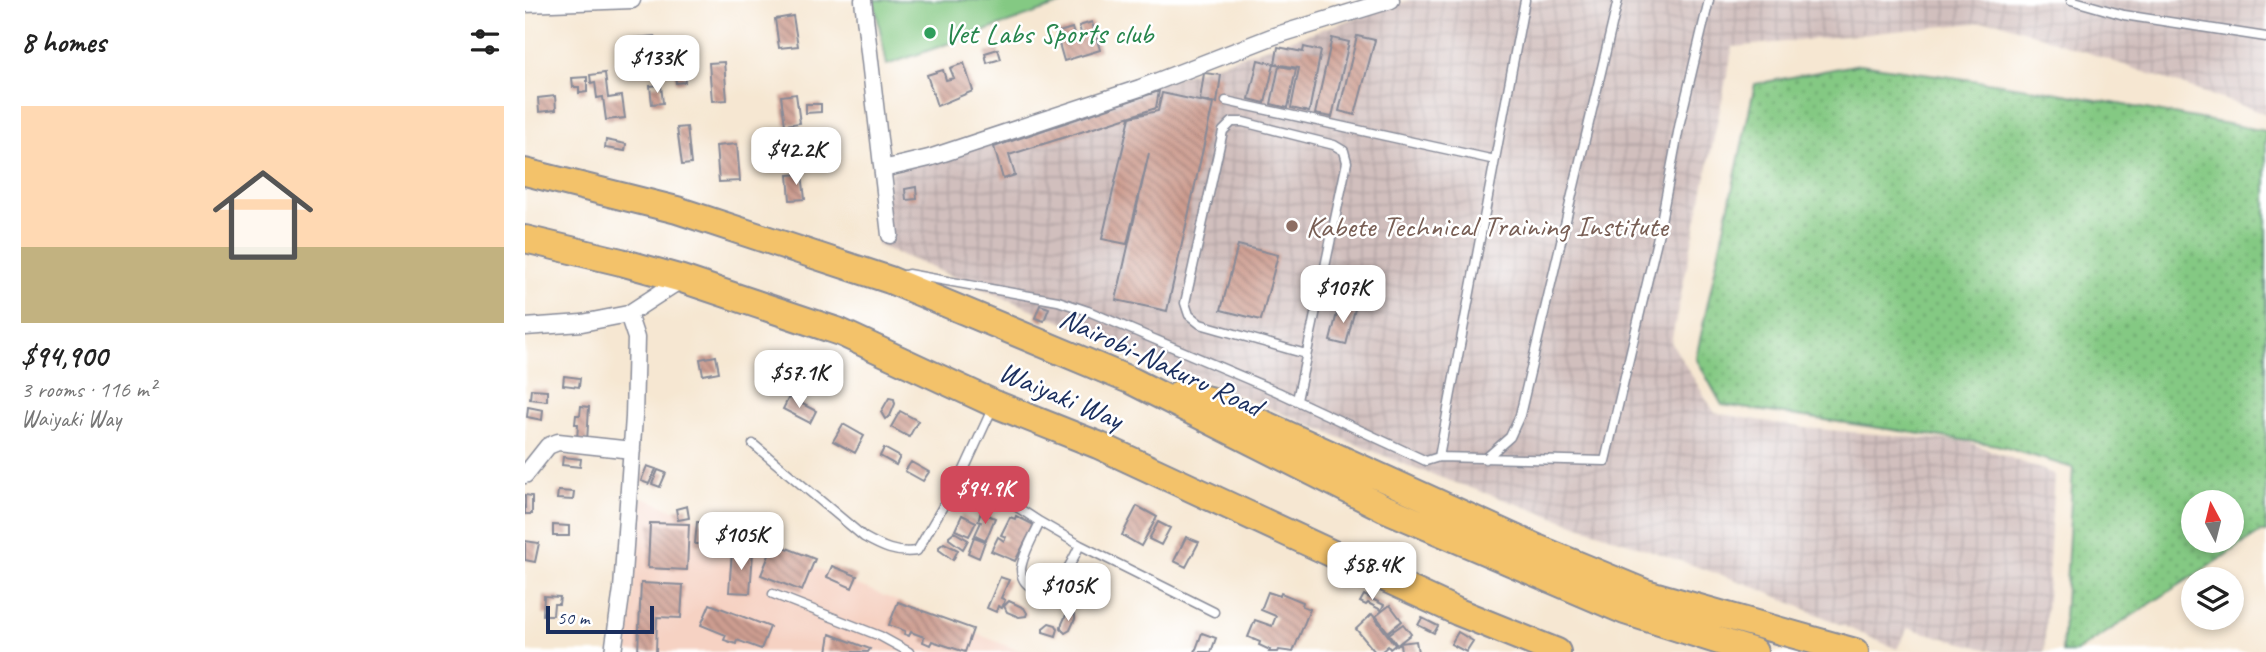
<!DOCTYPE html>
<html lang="en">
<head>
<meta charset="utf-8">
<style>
  body { margin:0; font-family:Caveat,sans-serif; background:#f2f2f2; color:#222; height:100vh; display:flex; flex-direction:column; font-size:26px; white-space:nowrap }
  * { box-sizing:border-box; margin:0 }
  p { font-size:23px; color:#767676 }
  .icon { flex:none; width:38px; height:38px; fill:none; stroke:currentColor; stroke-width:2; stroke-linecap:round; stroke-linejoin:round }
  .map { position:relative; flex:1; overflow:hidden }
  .drawer { display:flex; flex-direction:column; background:#fff; width:525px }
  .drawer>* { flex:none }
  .needle { width:46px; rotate:353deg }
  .tools { position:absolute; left:1656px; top:490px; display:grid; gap:14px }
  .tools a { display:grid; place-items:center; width:63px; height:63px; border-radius:50%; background:#fff; box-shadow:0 4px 10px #0003; font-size:35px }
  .scale { position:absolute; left:21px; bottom:18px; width:108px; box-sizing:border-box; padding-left:7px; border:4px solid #1b2f5e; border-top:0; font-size:19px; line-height:24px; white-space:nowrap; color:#1b2f5e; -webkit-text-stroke:5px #fff; paint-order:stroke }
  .price { position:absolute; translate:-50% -60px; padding:0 16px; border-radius:14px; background:#fff; color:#222; font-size:23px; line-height:46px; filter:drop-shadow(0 2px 4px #0008) }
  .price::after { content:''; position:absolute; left:50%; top:42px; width:21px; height:16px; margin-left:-10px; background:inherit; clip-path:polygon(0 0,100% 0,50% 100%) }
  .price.on { background:#d1495b; color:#fff }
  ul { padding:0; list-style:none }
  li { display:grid; align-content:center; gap:14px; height:371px; padding:0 21px }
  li+li { border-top:2px solid #e0e0e0 }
  li span { display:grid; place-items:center; height:217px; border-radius:0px; color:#555 }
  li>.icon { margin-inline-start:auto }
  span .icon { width:126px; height:126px; fill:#fffc; stroke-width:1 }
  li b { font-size:30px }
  h2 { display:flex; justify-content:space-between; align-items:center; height:84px; padding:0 21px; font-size:30px }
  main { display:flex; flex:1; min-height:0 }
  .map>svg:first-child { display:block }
</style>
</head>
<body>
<main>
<section class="drawer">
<h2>8 homes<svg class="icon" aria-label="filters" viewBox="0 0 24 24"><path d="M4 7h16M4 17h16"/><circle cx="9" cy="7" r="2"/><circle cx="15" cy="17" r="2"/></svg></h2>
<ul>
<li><span style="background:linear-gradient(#ffd9b3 65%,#c2b280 0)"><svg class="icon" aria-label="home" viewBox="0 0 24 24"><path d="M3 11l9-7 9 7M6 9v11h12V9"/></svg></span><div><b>$94,900</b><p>3 rooms · 116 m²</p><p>Waiyaki Way</p></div></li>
</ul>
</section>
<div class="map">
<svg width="1741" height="652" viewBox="0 0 1741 652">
  <defs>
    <pattern id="industrial-grid" width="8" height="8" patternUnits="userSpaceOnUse" patternTransform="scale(1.75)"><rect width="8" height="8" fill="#d1bfbd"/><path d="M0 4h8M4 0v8" fill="none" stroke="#b3a4a5"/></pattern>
    <pattern id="grass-dots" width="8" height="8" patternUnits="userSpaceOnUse" patternTransform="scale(1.75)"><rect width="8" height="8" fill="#84c983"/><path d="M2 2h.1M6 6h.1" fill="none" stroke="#6ba46e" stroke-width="1.8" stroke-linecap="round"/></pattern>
    <pattern id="building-back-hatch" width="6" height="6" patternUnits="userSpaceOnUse" patternTransform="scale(1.75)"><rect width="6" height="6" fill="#cd9d90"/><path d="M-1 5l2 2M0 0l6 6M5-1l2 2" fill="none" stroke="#a68079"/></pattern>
  </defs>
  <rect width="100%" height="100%" fill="#fff"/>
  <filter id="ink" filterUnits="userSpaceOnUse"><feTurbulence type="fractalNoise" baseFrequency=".0143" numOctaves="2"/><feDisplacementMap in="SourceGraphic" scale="14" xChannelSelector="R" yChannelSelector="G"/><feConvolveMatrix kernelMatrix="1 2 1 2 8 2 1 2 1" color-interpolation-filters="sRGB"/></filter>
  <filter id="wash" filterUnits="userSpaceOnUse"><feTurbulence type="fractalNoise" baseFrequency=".00686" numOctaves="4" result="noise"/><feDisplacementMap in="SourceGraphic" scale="28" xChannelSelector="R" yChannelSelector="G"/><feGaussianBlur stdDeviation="1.57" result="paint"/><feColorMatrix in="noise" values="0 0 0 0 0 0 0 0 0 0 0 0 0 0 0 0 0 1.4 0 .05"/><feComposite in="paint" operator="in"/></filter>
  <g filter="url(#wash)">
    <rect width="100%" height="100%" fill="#f6e7d2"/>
    <path fill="#f6d2c3" d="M117 497 497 652H103Z"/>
    <path fill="url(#industrial-grid)" d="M885 0H1741V114L1471 21 1208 47 1146 342 1190 413 1280 428 1443 442 1529 474 1519 652H1471L1383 628 1372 649 1225 585 891 469 352 245 366 172Z"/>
    <path fill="url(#grass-dots)" stroke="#507c70" stroke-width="2" fill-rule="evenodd" d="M1335 64 1517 90 1741 131V532H1736L1551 652H1537L1548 468 1472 445 1197 405 1171 358 1230 84ZM1668 502H1706V541H1668Z"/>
    <path fill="#84c983" stroke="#507c70" stroke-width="2" d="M349 0H548L362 65Z"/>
    <g id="blocks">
      <path fill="url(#building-back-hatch)" d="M268 16 273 46 254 48 250 19Z
        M567 22 575 50 539 61 531 33 547 28 550 38 557 36 554 26Z
        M130 36 131 55 100 58 98 39Z
        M832 36 850 40 830 115 814 111Z
        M807 38 824 42 807 117 790 114Z
        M156 43 158 59 148 60 145 44Z
        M753 47 778 52 779 47 796 51 784 112 766 108 774 68 750 64Z
        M473 49 476 59 462 63 460 53Z
        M143 55 144 72 134 73 133 56Z
        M733 60 749 64 740 103 724 99Z
        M158 62 160 82 151 83 149 63Z
        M199 62 202 100 187 101 184 63Z
        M439 63 448 91 412 106 402 75 418 70 421 80 429 78 425 68Z
        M754 66 771 69 763 108 746 104Z
        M80 73 83 98 97 96 100 118 81 120 78 97 72 98 70 82 66 83 65 75Z
        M679 73 696 75 692 103 675 100Z
        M62 77V92L54 93V87H48L47 78Z
        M136 85 138 103 127 104 125 86Z
        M634 91 631 108 484 155 490 175 478 179 469 147Z
        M637 93 688 104 642 311 591 300 624 153 602 244 577 239 605 117 633 111Z
        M271 94 275 123 260 125 256 96Z
        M30 96 31 110 14 112 13 98Z
        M281 104H296V112L281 113Z
        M162 127 166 164 157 165 152 128Z
        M81 140 101 144 100 151 80 148Z
        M212 144 215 181 194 182 191 146Z
        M277 174 280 199 265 200 263 175Z
        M391 187 392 199 381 200 380 189Z
        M713 245 753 255 736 320 696 310Z
        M819 289 833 293 829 305 815 301Z
        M515 305 524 308 519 321 510 318Z
        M814 305 830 309 821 345 805 341Z
        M191 356 194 372 178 375 175 359Z
        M284 363 302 372 295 384 279 372Z
        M39 376 55 378 54 387 38 385Z
        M6 389 22 390V401L5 399Z
        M264 397 291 411 285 423 258 409Z
        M364 398 369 399 370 404 365 416 360 419 356 412Z
        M56 406 64 407 62 442 52 441 53 424H50L51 415H55Z
        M3 407 18 410 17 420 2 417Z
        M375 411 393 421 384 437 366 427Z
        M318 424 339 436 330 453 308 441Z
        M359 448 375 457 371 465 355 456Z
        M38 457 56 459 55 467 37 465Z
        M386 462 404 472 398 481 380 471Z
        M122 466 131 469 124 484 116 481Z
        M133 470 141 473 135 487 127 484Z
        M33 491 49 492 48 500 32 499Z
        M0 495 7 496V514H0Z
        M162 506 164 518 153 520 151 509Z
        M612 506 632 517 616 546 597 535Z
        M456 512 470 518 461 540 450 535 456 522 453 521Z
        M437 515 451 522 444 536 430 530Z
        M491 516 509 525 490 561 466 551 473 537 479 541 481 537 476 535 485 517 490 519Z
        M172 522H186L185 544H170Z
        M633 522 645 528 636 545 624 539Z
        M125 523 164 524 162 570 123 568Z
        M28 525 44 526V536H28Z
        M429 532 443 540 438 549 424 539V536Z
        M449 537 460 541 454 558 443 553Z
        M661 537 674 542 661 567 649 561Z
        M0 541 14 543 10 562 0 560Z
        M249 543 290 559 277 591 236 575Z
        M419 543 433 550 428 560 414 550V547Z
        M207 551 228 552 225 593 204 592Z
        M307 566 332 576 327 588 302 577Z
        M475 577 484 580 476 598 480 600 477 608 473 606 471 612 462 608Z
        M116 583 158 585 156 618 132 617 131 652H113Z
        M743 592 755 596 756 593 778 602 777 606 785 609 768 652 754 650 753 652H744L745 650 734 645 735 642 723 637 730 620 747 626 751 616 736 610Z
        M839 595 859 605 856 610 843 603 841 605 835 602Z
        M19 596 35 597 34 604H29L28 615H18Z
        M484 601 499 608 502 613 501 616 494 617 482 612 479 606Z
        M373 602 448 629 440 652 407 641 405 645 398 642 399 637 386 632 384 636 379 634 380 631 364 625Z
        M185 604 245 627 236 649 212 640 211 644 199 640 201 635 176 625Z
        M865 605 877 621 863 632 851 616Z
        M546 612 550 616V619L545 630 540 633 536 629V626L541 615Z
        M847 614 870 645 865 649 863 646 856 652H850L831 629Z
        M897 618 913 626 909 633 893 625Z
        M524 623 531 625 533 629 531 636 518 632V628Z
        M878 624 886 634 872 645 864 634Z
        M933 632 948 641 941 652 926 644Z
        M677 633 691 638 686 652H670Z
        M305 634 345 649 343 652H302Z
        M891 641 893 652H876L875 643Z"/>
    </g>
  </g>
  <g filter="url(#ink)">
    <use href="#blocks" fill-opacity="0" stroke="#888b98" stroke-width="2"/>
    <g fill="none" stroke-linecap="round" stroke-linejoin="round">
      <g stroke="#888b98" stroke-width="11">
        <path id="service" d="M1546 0 1599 15 1741 37
          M701 101 970 160
          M376 276 383 274 533 301 563 311 753 392 901 461 914 457 1000 0
          M772 400 822 162 819 151 809 145 718 122H707L698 131 660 303 664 315 675 324 781 354
          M228 444 339 537C357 547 371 554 392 551L438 472 468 407
          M914 457 1080 461 1134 232 1155 122 1184 0
          M960 459 985 437 995 415 1093 0
          M438 472 515 522 555 545 689 612
          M515 522C509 536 498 553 496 569 496 577 499 583 506 587 532 601 546 562 555 545
          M248 594 355 636 384 652"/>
      </g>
      <g stroke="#888b98" stroke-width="19">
        <path id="minor" d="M338 0 365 235
          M0 4 107 0
          M358 169 404 158 615 88 749 36 866 0
          M0 327 57 323 103 314
          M0 475 23 446 33 442 107 450
          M88 652 97 589 109 417 111 338 103 314 157 279"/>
      </g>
      <g stroke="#888b98" stroke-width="30">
        <path id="trunk" d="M0 172 152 210 365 280 607 381 859 508 1100 611 1229 652
          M0 239 96 262 157 279 315 332 470 404 573 445 933 612 1032 652
          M656 393 688 401 1012 548 1121 593 1330 652"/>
      </g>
      <use href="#service" stroke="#fff" stroke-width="8"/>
      <use href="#minor" stroke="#fff" stroke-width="16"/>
      <use href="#trunk" stroke="#f3c26a" stroke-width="26"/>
    </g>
  </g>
  <circle fill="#2e9e5b" stroke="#fff" stroke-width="2.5" cx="405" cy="33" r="7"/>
  <circle fill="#8d6e63" stroke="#fff" stroke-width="2.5" cx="767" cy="226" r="7"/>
  <g text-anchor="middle" stroke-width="5" stroke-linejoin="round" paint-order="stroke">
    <g font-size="30" fill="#27864d" stroke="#fff" text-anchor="start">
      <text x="419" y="43">Vet Labs Sports club</text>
    </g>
    <g font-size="30" fill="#785e54" stroke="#fff" text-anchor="start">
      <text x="781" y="236">Kabete Technical Training Institute</text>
    </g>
    <g font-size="30" fill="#1b2f5e" stroke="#fff">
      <text transform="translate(636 362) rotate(25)" y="10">Nairobi-Nakuru Road</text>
      <text transform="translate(536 395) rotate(23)" y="10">Waiyaki Way</text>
    </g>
  </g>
</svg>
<div class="tools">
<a><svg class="needle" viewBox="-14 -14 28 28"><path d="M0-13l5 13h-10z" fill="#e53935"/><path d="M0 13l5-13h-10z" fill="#767676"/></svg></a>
<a><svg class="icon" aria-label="layers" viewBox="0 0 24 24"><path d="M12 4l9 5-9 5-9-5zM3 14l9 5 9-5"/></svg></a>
</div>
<div class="scale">50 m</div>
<b class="price" style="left:132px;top:95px">$133K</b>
<b class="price" style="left:271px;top:187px">$42.2K</b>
<b class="price" style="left:818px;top:325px">$107K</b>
<b class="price" style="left:274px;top:410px">$57.1K</b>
<b class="price on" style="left:460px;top:526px">$94.9K</b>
<b class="price" style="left:216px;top:572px">$105K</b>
<b class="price" style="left:847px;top:602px">$58.4K</b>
<b class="price" style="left:543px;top:623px">$105K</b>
</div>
</main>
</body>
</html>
